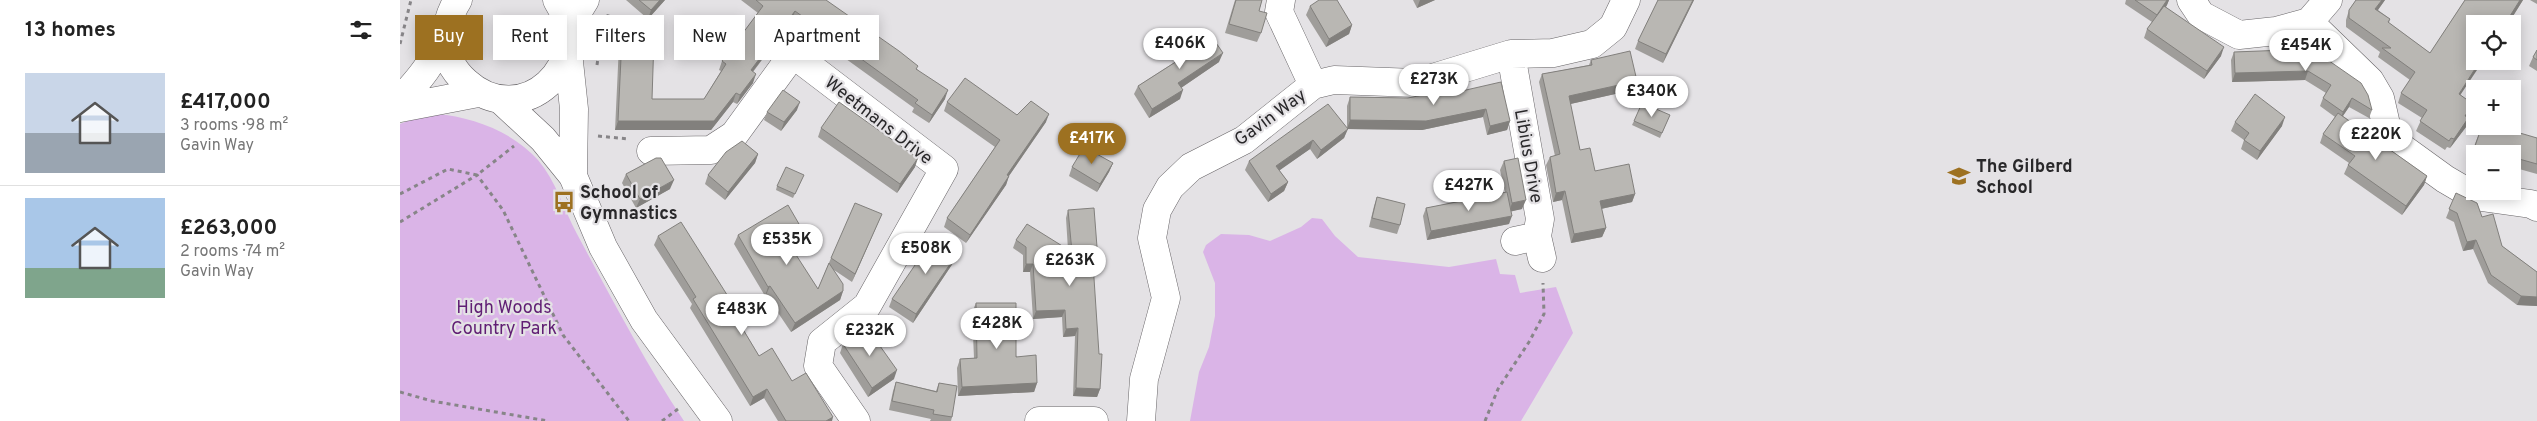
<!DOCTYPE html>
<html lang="en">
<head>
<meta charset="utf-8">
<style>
  body { margin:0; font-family:Overpass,sans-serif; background:#f6f6f6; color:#222; height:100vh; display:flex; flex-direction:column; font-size:19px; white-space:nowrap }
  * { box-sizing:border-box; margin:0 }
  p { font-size:16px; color:#767676 }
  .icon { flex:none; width:28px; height:28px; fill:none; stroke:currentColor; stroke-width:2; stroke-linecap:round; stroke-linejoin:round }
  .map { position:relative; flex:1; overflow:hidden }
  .drawer { display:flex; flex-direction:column; background:#fff; width:400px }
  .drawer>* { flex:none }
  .guide { position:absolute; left:15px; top:15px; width:475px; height:45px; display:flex; gap:10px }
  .controls { position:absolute; left:2066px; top:15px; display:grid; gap:10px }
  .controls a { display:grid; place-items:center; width:55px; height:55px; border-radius:0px; background:#fff; box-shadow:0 2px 12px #0003; font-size:25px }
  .price { position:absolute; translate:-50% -42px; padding:0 11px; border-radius:18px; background:#fff; color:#222; font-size:16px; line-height:32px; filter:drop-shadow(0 1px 2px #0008) }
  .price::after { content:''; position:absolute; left:50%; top:30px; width:15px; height:11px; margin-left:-8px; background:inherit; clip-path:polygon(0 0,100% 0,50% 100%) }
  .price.on { background:#9d7121; color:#fff }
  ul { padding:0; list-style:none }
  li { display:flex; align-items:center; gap:15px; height:125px; padding:0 25px }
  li+li { border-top:1px solid #e0e0e0 }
  li span { display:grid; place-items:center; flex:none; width:140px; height:100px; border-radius:0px; color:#555 }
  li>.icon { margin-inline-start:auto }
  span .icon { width:60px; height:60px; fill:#fffc; stroke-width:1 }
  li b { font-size:21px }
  h2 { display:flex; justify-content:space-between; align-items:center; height:60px; padding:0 25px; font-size:21px }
  .tag { padding:0 18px; border-radius:0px; background:#fff; box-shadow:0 2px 12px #0003; font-size:18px; line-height:45px }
  .tag.on { background:#9d7121; color:#fff }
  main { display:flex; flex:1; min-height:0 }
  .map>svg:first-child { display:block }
</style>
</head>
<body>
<main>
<section class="drawer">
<h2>13 homes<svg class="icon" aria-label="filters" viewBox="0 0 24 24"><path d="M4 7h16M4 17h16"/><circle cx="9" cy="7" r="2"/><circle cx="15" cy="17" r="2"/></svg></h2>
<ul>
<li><span style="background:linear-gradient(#c9d6e8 60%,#9aa5b1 0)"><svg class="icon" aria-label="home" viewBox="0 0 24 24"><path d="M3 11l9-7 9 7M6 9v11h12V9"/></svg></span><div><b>£417,000</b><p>3 rooms · 98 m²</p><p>Gavin Way</p></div></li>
<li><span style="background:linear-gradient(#a9c7e8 70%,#7fa58c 0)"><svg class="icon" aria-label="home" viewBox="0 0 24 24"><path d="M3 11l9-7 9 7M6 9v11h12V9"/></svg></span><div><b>£263,000</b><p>2 rooms · 74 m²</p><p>Gavin Way</p></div></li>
</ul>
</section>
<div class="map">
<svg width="2137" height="421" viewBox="0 0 2137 421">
  <rect width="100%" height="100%" fill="#e4e2e5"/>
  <path fill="#dab4e7" d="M37 114C73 117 113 132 138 160 156 181 164 210 177 234 211 297 244 361 284 421H0V124L20 116Z
    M912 218 922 219 935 236 958 257 1049 267 1096 259 1100 274 1115 275 1120 293 1156 287 1173 333 1121 421H790L799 372 809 347 815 316V283L803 252 806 245 821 234 849 235 870 241 901 227Z"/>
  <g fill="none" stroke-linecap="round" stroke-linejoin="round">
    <g stroke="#676467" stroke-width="29">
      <path id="minor" d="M881 0 879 12 913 85
        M1791 0 1801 15 1839 35 1876 31 1909 22 1928 0
        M1909 22 1970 81 1980 98 1987 129 1998 145 2045 179 2074 196 2131 204 2137 207
        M169 26 185 0
        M44 35C46 55 51 69 66 82 122 133 198 63 157 0
        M168 52 174 109 173 176
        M1111 54 1140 219 1137 236 1142 258
        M0 100C19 80 34 62 44 36 49 22 49 13 58 0
        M101 100 143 139 173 176 203 247 244 320 318 421
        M0 108 78 93
        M251 151 311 150 334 135 393 54 544 169 467 306 422 342 418 366 456 421
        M1115 241 1137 236
        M639 421H694
        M741 421 744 379 766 298 752 238 757 210 770 187 791 167 844 140 913 85 934 80 1016 83 1111 54 1153 53 1192 44 1213 27 1226 0"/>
    </g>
    <path stroke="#878588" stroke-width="3" stroke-dasharray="4 4" stroke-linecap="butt" d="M0 44 11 0
      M197 65 201 38 209 12
      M198 136 229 139
      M0 194 48 169 77 175 114 146
      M0 222 77 175 103 210 163 335 229 421
      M0 392 32 401 148 421
      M262 421 278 409
      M1085 421 1098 389 1129 342 1144 314 1143 283"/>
    <use href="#minor" stroke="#fff" stroke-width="28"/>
  </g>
  <path fill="#9f9d9a" d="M226 0H265L248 19Z
    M341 0H426L517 69 545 99 529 123 512 112 514 108 392 20 353 72V83L337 104 333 102 311 130H215L219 45 222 37 252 99H304L321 71 319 70 322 61 358 13Z
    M835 0H862L859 11 861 33 857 42 825 33Z
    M1013 0H1035L1017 8Z
    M1258 0H1294L1263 63 1235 49 1238 41Z
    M1726 0H1769L1766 7 1821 56 1804 79 1744 38 1747 29 1752 22 1725 4Z
    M1956 0H1985L1978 10 1990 19 1989 23 2030 53 2065 0H2123L2108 24H2075L2060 95 2073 104 2070 113 2067 117 2066 127 2050 148 2047 147 2045 150 2016 131 2022 118 1998 103 2001 93 2010 80 1978 57 1980 52 1946 27V20L1949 10Z
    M2130 0H2137V4Z
    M910 6 952 25 949 34 926 47 906 15Z
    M1912 49 1972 110 1969 118 1949 107 1943 116 2027 176 2024 185 2002 215 1944 174 1948 165 1949 163 1920 143 1923 134 1935 117 1920 106 1923 98 1926 93 1905 80 1832 82 1831 60 1834 52Z
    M780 50 819 62 781 88 780 99 749 118 734 94 738 86 778 60 777 59Z
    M2137 50V71L2129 66 2133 57Z
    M1191 60 1237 81 1233 90 1170 104 1180 150 1195 171 1235 194 1232 202 1201 209 1206 228 1202 237 1171 243 1162 200 1153 202 1146 165 1150 157 1155 156 1139 82 1142 74 1189 65Z
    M1053 93 1110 121 1107 130 1087 135 1083 117 1022 130 947 129 944 138 917 159 910 149 879 170 888 182 884 191 868 202 845 170 849 161 947 128V106L950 97 1008 98Z
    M547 102 617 115 646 122 609 176 606 185 566 243 544 227 547 218 595 147 544 111Z
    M397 110 381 131 364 120 367 112Z
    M1270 115 1260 138 1232 125 1234 121Z
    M1835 122 1882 126 1857 160 1841 149 1844 140 1831 131Z
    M2082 126 2137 138V174L2112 167V154H2075V155L2071 154Z
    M421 128 515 167 497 193 418 137Z
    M358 154 355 163 325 200 305 184 308 175Z
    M1104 161 1122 209 1111 211 1109 224 1027 240 1023 216 1026 208 1105 192 1100 170Z
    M713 163 709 172 697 192 669 176 672 167Z
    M226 174 270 189 236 208 222 183Z
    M402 179 393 198 376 190 377 186Z
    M2056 193 2082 217 2102 246 2137 272V306L2117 305 2088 283 2073 249 2063 251 2054 222 2046 218Z
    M977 197 1000 225 997 234 969 227 974 206Z
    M668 210 694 255H692L700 389 697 397 673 396 675 336 663 337 662 317 633 319 630 272H623V255L613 248 616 240 668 250 666 218Z
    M482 214 452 282 434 270 443 291 440 300 391 332 366 295 365 296 334 244 338 235 396 232 385 239 418 289 431 258Z
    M258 236 336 309 334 314 359 356 392 381 432 421H378L364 398 350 406 290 308 292 304 254 245Z
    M557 257 513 323 489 307 492 299Z
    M576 303 637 383 634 392 558 396 557 368 560 359 574 358 572 312Z
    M443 344 481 348 494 379 468 397 440 353Z
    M496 382 536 391 539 383 552 417 551 421H530L531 419 489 410 493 391Z"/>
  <path fill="#82807d" d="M260 0H265L248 19 251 10Z
    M1020 0H1035L1017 8Z
    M1293 0H1294L1263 63 1266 54Z
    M1767 0H1769L1767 5 1754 24 1757 15Z
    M1982 0H1985L1972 18 1975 9Z
    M2120 0H2123L2108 24H2105Z
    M395 11 392 20 347 79 351 70Z
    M952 25 949 34 926 47 929 39Z
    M1824 47 1821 56 1804 79 1807 71Z
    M823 53 819 62 775 92 778 83Z
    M2080 61H2083L2055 103 2059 94Z
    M1908 71 1905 80 1832 82 1835 73Z
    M356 74 353 83 337 104 340 95Z
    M1237 81 1233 90 1166 105 1169 96Z
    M548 90 545 99 529 123 532 115Z
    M783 90 780 99 749 118 752 109Z
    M336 93 333 102 311 130H215L218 121Z
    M1952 98 1949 107 1940 120 1943 112Z
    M400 102 397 110 381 131 384 122Z
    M2073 104 2070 113 2062 126 2065 116Z
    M1086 109 1083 117 1022 130 947 129 950 120Z
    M649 114 646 122 604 183 607 175Z
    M1885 117 1882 126 1857 160 1860 151Z
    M2069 117 2066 127 2050 148 2054 139Z
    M1110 121 1107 130 1087 135 1090 126Z
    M948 129 944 138 917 159 921 150Z
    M913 140 910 149 873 175 876 166Z
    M358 154 355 163 325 200 328 192Z
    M518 158 515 167 497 193 500 184Z
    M713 163 709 172 697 192 700 184Z
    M609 176 606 185 566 243 570 235Z
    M2027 176 2024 185 2002 215 2006 206Z
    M274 180 270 189 236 208 240 199Z
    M888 182 884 191 868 202 871 194Z
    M1165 191 1162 200 1153 202 1156 193Z
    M1235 194 1232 202 1196 210 1200 201Z
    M1126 200 1122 209 1109 212 1112 203Z
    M482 214 478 223 452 282 455 274Z
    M1112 216 1109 224 1027 240 1031 231Z
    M399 224 396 232 379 242 382 233Z
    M1206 228 1202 237 1171 243 1174 234Z
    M2076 240 2073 249 2063 251 2067 242Z
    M697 247 694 255 689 256 692 248Z
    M561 248 557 257 513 323 516 314Z
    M626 264H633L630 272H623Z
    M370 286 366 295 365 296 368 287Z
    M443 291 440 300 391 332 395 323Z
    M2121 296 2137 297V306L2117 305Z
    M665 310 662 317 633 319 636 311Z
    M678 328 675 336 663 337 666 329Z
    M497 370 494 379 468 397 472 388Z
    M637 383 634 392 558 396 562 387Z
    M676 388 700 389 697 397 673 396Z
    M367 389 364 398 350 406 353 397Z
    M433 417 432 421H426Z"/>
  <path fill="#b9b7b3" stroke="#82807d" d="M239 0H260L251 10Z
    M356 0H426L499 51 518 66 516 69 548 90 532 115 515 103 518 100 395 11 351 70 356 74 340 95 336 93 314 121H218L222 37 254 38 252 99H304L326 64 322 61 363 6Z
    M836 0H862L859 11 867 13 861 33 829 24Z
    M919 0H937L952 25 929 39 910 6Z
    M1258 0H1293L1266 54 1238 41Z
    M1735 0H1767L1757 15Z
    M1956 0H1982L1975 9 1990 19 1988 22 2030 53 2065 0H2120L2105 24H2075V61H2080L2059 94 2073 104 2065 116 2069 117 2054 139 2051 138 2049 141 2020 121 2027 110 2001 93 2015 72 1982 48H1991L1949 18V10Z
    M1764 6 1824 47 1807 71 1747 29Z
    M808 31 823 53 778 83 783 90 752 109 738 86 785 56 780 50Z
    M1912 49 1961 83 1968 95 1972 110 1952 98 1943 112 1923 98 1931 85 1908 71 1835 73 1834 52Z
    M2137 50V60L2133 57Z
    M1230 51 1237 81 1169 96 1180 150 1190 148 1195 171 1229 164 1235 194 1200 201 1206 228 1174 234 1165 191 1156 193 1150 157 1160 154 1142 74 1192 65 1191 60Z
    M565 78 617 115 631 101 649 114 607 175 609 176 570 235 547 218 600 140 547 102Z
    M1101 82 1110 121 1090 126 1086 109 1026 121 950 120V97L1008 98 1052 89 1053 93Z
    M383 90 400 102 384 122 367 112Z
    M1855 94 1885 117 1860 151 1844 140 1849 133 1835 122Z
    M439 102 518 158 500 184 421 128Z
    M1242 103 1270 115 1262 133 1234 121Z
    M928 104 948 129 921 150 913 140 876 166 888 182 871 194 849 161Z
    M1938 113 2027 176 2006 206 1948 165 1955 156 1923 134Z
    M2082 126H2096L2137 138V164L2112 157V154H2102L2075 146Z
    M342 141 358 154 328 192 308 175 326 152Z
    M684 147 713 163 700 184 672 167Z
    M256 158H261L274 180 240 199 226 174Z
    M1118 158 1126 200 1112 203 1104 161Z
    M386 167 404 175 395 194 377 186Z
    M1107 192 1112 216 1031 231 1026 208Z
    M2056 193 2077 203 2082 217 2093 214 2102 246 2137 272V297L2121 296 2091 275 2076 240 2067 242 2057 213 2049 209Z
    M977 197 1005 204 1000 225 972 218Z
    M455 203 482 214 455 274 431 258Z
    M388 205 399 224 382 233 418 289 429 263 443 284V291L395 323 370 286 368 287 338 235Z
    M694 208 697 247 692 248 699 354H702L700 389 676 388 678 328 666 329 665 310 636 311 633 264H626V247L616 240 627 224 672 252 668 210Z
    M281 222 336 309 332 311 359 356 372 348 392 381 406 373 433 417 426 421H386L367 389 353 397 293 299 296 297 258 236Z
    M534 237 561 248 516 314 492 299Z
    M576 303H616V357L636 355 637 383 562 387 560 359 577 358Z
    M471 326 483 343 480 346 497 370 472 388 443 344Z
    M496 382 537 392 539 383 557 386 552 417 533 414 534 410 492 401Z"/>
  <defs>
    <g id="school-bare" transform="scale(1.725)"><path d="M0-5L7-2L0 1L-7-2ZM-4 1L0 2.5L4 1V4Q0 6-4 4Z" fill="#9d7121" stroke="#e4e2e5" stroke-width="2.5" paint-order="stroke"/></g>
    <g id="bus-bare" transform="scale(1.725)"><path d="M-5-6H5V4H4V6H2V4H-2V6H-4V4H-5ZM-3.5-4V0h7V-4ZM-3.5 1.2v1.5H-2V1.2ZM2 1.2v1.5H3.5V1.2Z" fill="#9d7121" stroke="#e4e2e5" stroke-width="2.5" paint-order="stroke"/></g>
  </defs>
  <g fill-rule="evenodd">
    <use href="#school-bare" x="1559" y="176"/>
    <use href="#bus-bare" x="164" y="202"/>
  </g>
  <g text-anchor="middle" stroke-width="4.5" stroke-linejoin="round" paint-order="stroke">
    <g font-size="18" fill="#29282a" stroke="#e4e2e5">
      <text transform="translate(870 117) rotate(-36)" y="6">Gavin Way</text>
      <text transform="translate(479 120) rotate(38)" y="6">Weetmans Drive</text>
      <text transform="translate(1129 156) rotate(80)" y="6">Libius Drive</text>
    </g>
    <g font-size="18" font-weight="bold" fill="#29282a" stroke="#e4e2e5" text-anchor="start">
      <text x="1576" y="172">The Gilberd<tspan x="1576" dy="21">School</tspan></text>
      <text x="180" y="198">School of<tspan x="180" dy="21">Gymnastics</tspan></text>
    </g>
    <g font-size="18" fill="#601e74" stroke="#e4e2e5">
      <text x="104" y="313">High Woods<tspan x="104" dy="21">Country Park</tspan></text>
    </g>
  </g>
</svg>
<div class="controls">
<a><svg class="icon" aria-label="locate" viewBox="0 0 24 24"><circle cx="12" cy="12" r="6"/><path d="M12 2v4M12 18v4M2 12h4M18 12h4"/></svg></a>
<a>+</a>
<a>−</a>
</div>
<b class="price" style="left:780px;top:70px">£406K</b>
<b class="price" style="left:1906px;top:72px">£454K</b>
<b class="price" style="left:1034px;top:106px">£273K</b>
<b class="price" style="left:1252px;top:118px">£340K</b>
<b class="price" style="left:1976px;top:161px">£220K</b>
<b class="price on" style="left:692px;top:165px">£417K</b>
<b class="price" style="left:1069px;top:212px">£427K</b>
<b class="price" style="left:387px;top:266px">£535K</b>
<b class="price" style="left:526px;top:275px">£508K</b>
<b class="price" style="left:670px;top:287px">£263K</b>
<b class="price" style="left:342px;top:336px">£483K</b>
<b class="price" style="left:597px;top:350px">£428K</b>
<b class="price" style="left:470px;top:357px">£232K</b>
<div class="guide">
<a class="tag on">Buy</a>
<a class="tag">Rent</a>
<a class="tag">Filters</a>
<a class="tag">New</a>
<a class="tag">Apartment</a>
</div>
</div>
</main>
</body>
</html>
